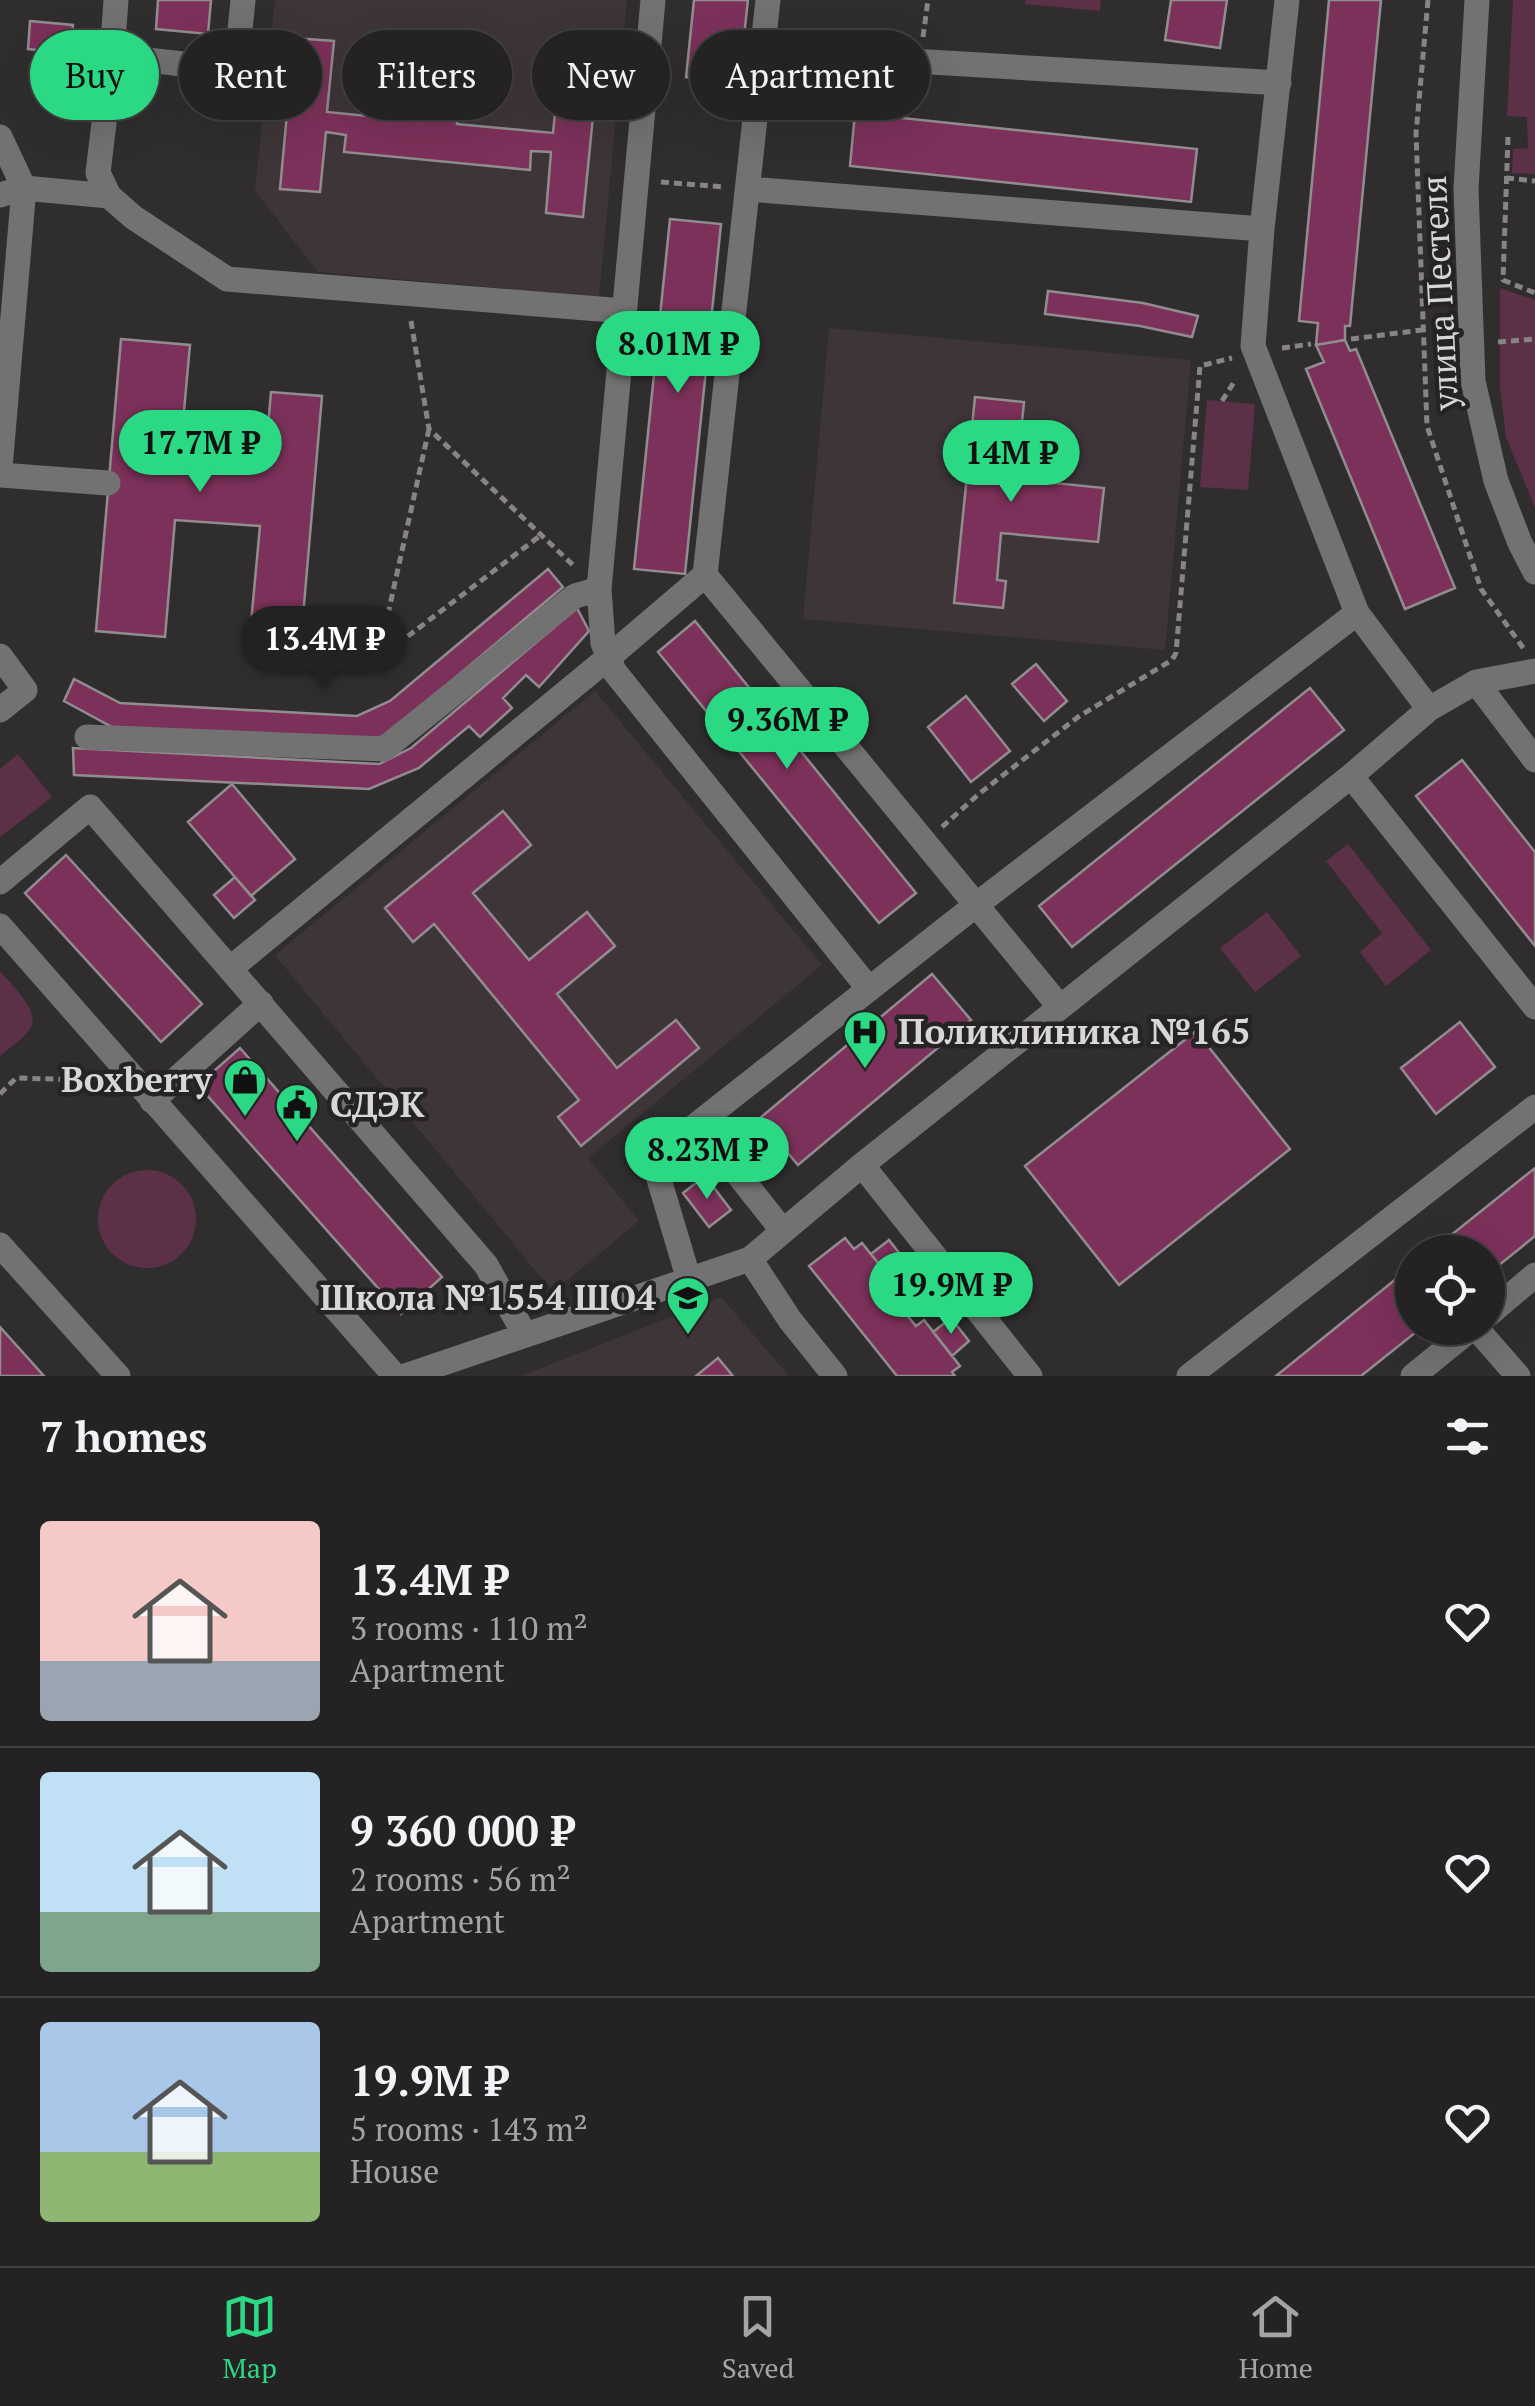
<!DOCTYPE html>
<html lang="en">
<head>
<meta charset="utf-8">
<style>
  body { margin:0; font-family:"PT Serif",serif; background:#302f2f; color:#f1f3f6; height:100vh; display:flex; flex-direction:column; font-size:38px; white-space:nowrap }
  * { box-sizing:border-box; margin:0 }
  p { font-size:32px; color:#a3a4a5 }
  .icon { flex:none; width:55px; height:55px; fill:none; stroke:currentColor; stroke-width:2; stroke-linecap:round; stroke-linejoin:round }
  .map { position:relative; height:1376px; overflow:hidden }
  .side { display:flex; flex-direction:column; background:#242222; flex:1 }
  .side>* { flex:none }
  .banner { position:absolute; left:30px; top:30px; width:1000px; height:90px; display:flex; gap:20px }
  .fabs { position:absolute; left:1395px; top:1235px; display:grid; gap:20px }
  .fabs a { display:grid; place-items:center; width:110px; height:110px; border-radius:50%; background:#242222; box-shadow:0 10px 40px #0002,0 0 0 2px #413f40; font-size:50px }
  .price { position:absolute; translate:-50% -85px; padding:0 22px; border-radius:35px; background:#2bd884; color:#111; font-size:32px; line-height:65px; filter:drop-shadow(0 2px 5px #0008) }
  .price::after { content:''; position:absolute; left:50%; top:60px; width:30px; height:22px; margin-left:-15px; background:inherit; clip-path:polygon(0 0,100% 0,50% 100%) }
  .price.on { background:#222; color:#fff }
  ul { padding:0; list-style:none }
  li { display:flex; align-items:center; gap:30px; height:250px; padding:0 40px }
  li+li { border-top:2px solid #413f40 }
  li span { display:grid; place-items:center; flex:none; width:280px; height:200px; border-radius:10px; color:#555 }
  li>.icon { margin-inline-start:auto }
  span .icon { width:120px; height:120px; fill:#fffc; stroke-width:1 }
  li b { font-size:42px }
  h2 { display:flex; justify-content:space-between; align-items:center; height:120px; padding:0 40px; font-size:42px }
  .chip { padding:0 35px; border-radius:45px; background:#242222; box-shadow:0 10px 40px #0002,0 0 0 2px #413f40; font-size:35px; line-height:90px }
  .chip.on { background:#2bd884; color:#111 }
  .menu { display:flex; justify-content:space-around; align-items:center; height:140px; border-top:2px solid #413f40; background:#242222; font-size:28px; color:#a3a4a5 }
  .menu a { display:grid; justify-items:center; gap:5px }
  .menu .on { color:#2bd884 }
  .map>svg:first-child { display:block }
</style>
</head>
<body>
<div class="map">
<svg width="1535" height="1376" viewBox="0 0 1535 1376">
  <rect width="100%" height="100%" fill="#302d2e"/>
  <path fill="#3e3539" d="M275 0H627L599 297 318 272 255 191Z
    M829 328 1191 360 1165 650 803 619Z
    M595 691 822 965 588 1158 639 1221 553 1292 275 955Z
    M721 1297 789 1376H521Z"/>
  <path fill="#5c3147" d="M1026 0H1101L1100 11 1025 4Z
    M1513 0H1535V174L1512 173 1513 149 1528 148 1527 117 1507 116Z
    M1500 288 1535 300V508L1506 437 1500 387Z
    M1207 400 1255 404 1248 490 1200 487Z
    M18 754 52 797 0 837V769Z
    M1348 844 1431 950 1386 986 1360 952 1382 933 1326 861Z
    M1267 912 1301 956 1255 992 1220 948Z
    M0 971C10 983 40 1011 31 1027 25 1038 9 1048 0 1056Z
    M98 1219a49 49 0 1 1 98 0a49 49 0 1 1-98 0Z"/>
  <path fill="#7c315a" stroke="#918d8f" stroke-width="2.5" d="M158 0H211L208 34 156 29Z
    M694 0H748L739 82 686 77Z
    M1171 0H1227L1220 48 1165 40Z
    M1329 0H1381L1350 326H1345V340L1316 345 1318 323 1299 321Z
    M30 21 73 25 70 53 28 49Z
    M294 38 334 41 327 112 417 121 424 50 464 54 457 124 553 133 560 62 598 66 583 217 546 213 551 152 531 151 530 170 344 152 346 135 326 132 320 192 280 189Z
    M855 113 1197 149 1191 202 850 166Z
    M670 219 721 224 685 574 634 569Z
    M1048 291 1143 303 1198 316 1192 337 1140 326 1045 314Z
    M121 339 190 345 180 455 265 461 271 392 322 396 302 628 251 623 260 526 175 520 165 637 96 631Z
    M1345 340 1350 351 1356 349 1455 588 1405 609 1306 369 1324 362 1316 345Z
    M975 397 1024 402 1021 432 1011 431 1007 478 1104 488 1098 542 1001 533 997 580 1006 581 1003 608 954 603Z
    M548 569 563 587 387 735 369 740 112 727 64 701 74 679 120 703 357 716 390 701Z
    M577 608 589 631 539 687 526 675 503 698 512 708 480 737 469 726 419 768 369 789 74 775 73 748 379 764 411 748Z
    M695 621 916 893 879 923 658 652Z
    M1036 664 1067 701 1044 721 1012 684Z
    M1310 688 1344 730 1072 947 1039 906Z
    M966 696 1010 751 971 782 928 727Z
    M1462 760 1535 852V946L1416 796Z
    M232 784 295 859 251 896 188 822Z
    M503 811 531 845 473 893 529 960 587 912 615 946 557 994 617 1068 676 1020 699 1048 581 1146 558 1117 579 1100 434 924 413 942 385 908Z
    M66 855 202 1004 161 1042 25 893Z
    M235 877 255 900 234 918 214 895Z
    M932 974 971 1020 798 1165 759 1119Z
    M1460 1022 1495 1067 1436 1114 1401 1068Z
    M1196 1031 1290 1149 1119 1285 1025 1166Z
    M240 1048 442 1277 401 1314 198 1085Z
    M1535 1168V1236L1488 1274V1252H1430Z
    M705 1176 731 1210 709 1227 683 1193Z
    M845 1238 854 1249 862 1243 897 1287 889 1294 916 1326 924 1320 960 1366 952 1372 955 1376H897L809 1266Z
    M889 1240 907 1263 890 1278 871 1254Z
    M1412 1266V1328H1421L1361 1376H1276Z
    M951 1318 969 1341 952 1356 933 1332Z
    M0 1327 44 1376H0Z
    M718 1358 733 1376H696Z"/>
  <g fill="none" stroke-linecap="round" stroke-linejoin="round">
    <path stroke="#878485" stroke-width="5" stroke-dasharray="8 5" stroke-linecap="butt" d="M1428 0 1416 134 1427 426 1481 589 1524 649
      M923 37 928 0
      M1508 137 1503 280 1535 293
      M1506 178 1535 181
      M661 182 725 187
      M411 321 429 429 574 566
      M1351 339 1422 330
      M1498 342 1535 339
      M1282 348 1311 344
      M1222 401 1236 379
      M429 429 378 659 541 535
      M942 827 980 793 1078 717 1172 660 1176 653 1200 366 1232 358
      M0 1094 16 1078 86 1080 96 1072"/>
    <path stroke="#717271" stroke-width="25" d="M116 0 112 56 98 173 109 196 133 217 227 279 624 311
      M653 0 599 589 603 643 614 671 869 989
      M768 0 705 575 1060 1007
      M1287 0 1262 229 1253 346 1357 613 1429 709
      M1477 0 1466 189 1473 381 1496 481 1520 543 1535 572
      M762 52 1279 83
      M112 56 236 70 243 0
      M0 137 24 188 0 468
      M748 189 1262 229
      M0 195 24 188 109 196
      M0 475 108 483
      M0 656 25 690 0 710
      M1476 682 1535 760
      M87 737 384 749 575 596 599 589
      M1351 776 1535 1007
      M0 882 90 807 486 1265 525 1335
      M0 926 395 1376
      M231 968 609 657 705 575
      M152 1101 261 1003
      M698 1124 783 1231
      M862 1165 1030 1376
      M0 1245 118 1376
      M750 1259 790 1320 835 1376
      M689 1280 653 1159 976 905 1357 613
      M1488 1315 1535 1275
      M1476 1328 1518 1376
      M405 1376 750 1259 862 1165 1351 776 1429 709 1476 682 1535 671
      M1189 1376 1535 1107
      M1413 1376 1472 1328"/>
  </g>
  <defs>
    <g id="hospital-pin" transform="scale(2.25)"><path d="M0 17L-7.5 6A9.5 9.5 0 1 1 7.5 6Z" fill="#2bd884" stroke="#262325"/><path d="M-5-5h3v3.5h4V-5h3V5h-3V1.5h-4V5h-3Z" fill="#111"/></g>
    <g id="shop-pin" transform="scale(2.25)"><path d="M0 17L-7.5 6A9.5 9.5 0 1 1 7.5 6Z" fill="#2bd884" stroke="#262325"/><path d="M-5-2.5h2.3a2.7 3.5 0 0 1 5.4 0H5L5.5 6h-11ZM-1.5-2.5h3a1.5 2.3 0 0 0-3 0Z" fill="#111"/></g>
    <g id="civic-pin" transform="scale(2.25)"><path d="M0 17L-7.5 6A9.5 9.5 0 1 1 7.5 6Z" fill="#2bd884" stroke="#262325"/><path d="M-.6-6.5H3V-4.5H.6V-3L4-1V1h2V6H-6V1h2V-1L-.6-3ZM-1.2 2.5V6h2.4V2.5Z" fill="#111"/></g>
    <g id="school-pin" transform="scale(2.25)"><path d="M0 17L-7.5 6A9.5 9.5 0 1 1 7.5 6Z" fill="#2bd884" stroke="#262325"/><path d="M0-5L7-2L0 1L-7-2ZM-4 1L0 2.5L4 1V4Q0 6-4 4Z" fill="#111"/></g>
  </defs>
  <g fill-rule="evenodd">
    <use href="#hospital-pin" x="865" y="1032"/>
    <use href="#shop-pin" x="245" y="1080"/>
    <use href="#civic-pin" x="297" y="1105"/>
    <use href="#school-pin" x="688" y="1298"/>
  </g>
  <g text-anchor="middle" stroke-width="9" stroke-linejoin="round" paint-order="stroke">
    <g font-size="35" fill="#d8d6d7" stroke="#262325">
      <text transform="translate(1440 293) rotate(-93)" y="12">улица Пестеля</text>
    </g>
    <g font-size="35" font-weight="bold" fill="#d8d6d7" stroke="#262325" text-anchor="start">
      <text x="898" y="1044">Поликлиника №165</text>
      <text x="212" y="1092" text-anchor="end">Boxberry</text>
      <text x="330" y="1117">СДЭК</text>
      <text x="656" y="1310" text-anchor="end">Школа №1554 ШО4</text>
    </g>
  </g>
</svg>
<div class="fabs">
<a><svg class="icon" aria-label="locate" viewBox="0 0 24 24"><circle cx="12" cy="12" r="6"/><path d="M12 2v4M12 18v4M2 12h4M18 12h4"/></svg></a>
</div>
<b class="price" style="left:678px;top:396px">8.01M ₽</b>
<b class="price" style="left:200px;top:495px">17.7M ₽</b>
<b class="price" style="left:1011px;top:505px">14M ₽</b>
<b class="price on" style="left:324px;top:691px">13.4M ₽</b>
<b class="price" style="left:787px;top:772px">9.36M ₽</b>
<b class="price" style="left:707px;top:1202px">8.23M ₽</b>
<b class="price" style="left:951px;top:1337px">19.9M ₽</b>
<div class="banner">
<a class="chip on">Buy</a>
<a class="chip">Rent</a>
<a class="chip">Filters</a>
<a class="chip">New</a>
<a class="chip">Apartment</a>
</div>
</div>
<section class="side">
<h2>7 homes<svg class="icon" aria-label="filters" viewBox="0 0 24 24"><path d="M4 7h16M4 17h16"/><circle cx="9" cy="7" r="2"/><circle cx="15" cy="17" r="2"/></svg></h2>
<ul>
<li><span style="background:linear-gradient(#f6c9c9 70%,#9aa5b1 0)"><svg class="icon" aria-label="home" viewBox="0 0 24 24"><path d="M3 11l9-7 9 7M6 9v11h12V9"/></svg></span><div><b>13.4M ₽</b><p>3 rooms · 110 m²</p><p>Apartment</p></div><svg class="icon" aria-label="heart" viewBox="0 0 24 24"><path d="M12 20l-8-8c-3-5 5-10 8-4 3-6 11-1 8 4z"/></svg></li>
<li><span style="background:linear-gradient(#bfe0f5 70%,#7fa58c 0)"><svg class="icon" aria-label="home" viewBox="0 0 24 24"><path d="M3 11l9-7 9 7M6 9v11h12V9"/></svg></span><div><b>9 360 000 ₽</b><p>2 rooms · 56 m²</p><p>Apartment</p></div><svg class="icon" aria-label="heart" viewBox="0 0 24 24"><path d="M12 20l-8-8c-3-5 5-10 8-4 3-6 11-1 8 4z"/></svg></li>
<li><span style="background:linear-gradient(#a9c7e8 65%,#8fb573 0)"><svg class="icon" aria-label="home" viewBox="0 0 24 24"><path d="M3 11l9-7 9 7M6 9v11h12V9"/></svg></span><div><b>19.9M ₽</b><p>5 rooms · 143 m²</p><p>House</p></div><svg class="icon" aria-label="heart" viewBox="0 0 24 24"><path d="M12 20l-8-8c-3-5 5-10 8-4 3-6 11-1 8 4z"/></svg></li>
</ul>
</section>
<nav class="menu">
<a class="on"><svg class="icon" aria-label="map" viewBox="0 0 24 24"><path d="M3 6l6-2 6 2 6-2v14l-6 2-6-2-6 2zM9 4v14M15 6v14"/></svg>Map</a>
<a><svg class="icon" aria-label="saved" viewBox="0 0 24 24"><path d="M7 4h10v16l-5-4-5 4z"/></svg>Saved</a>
<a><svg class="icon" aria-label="home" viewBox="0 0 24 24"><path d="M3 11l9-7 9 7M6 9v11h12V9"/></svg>Home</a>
</nav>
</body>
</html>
